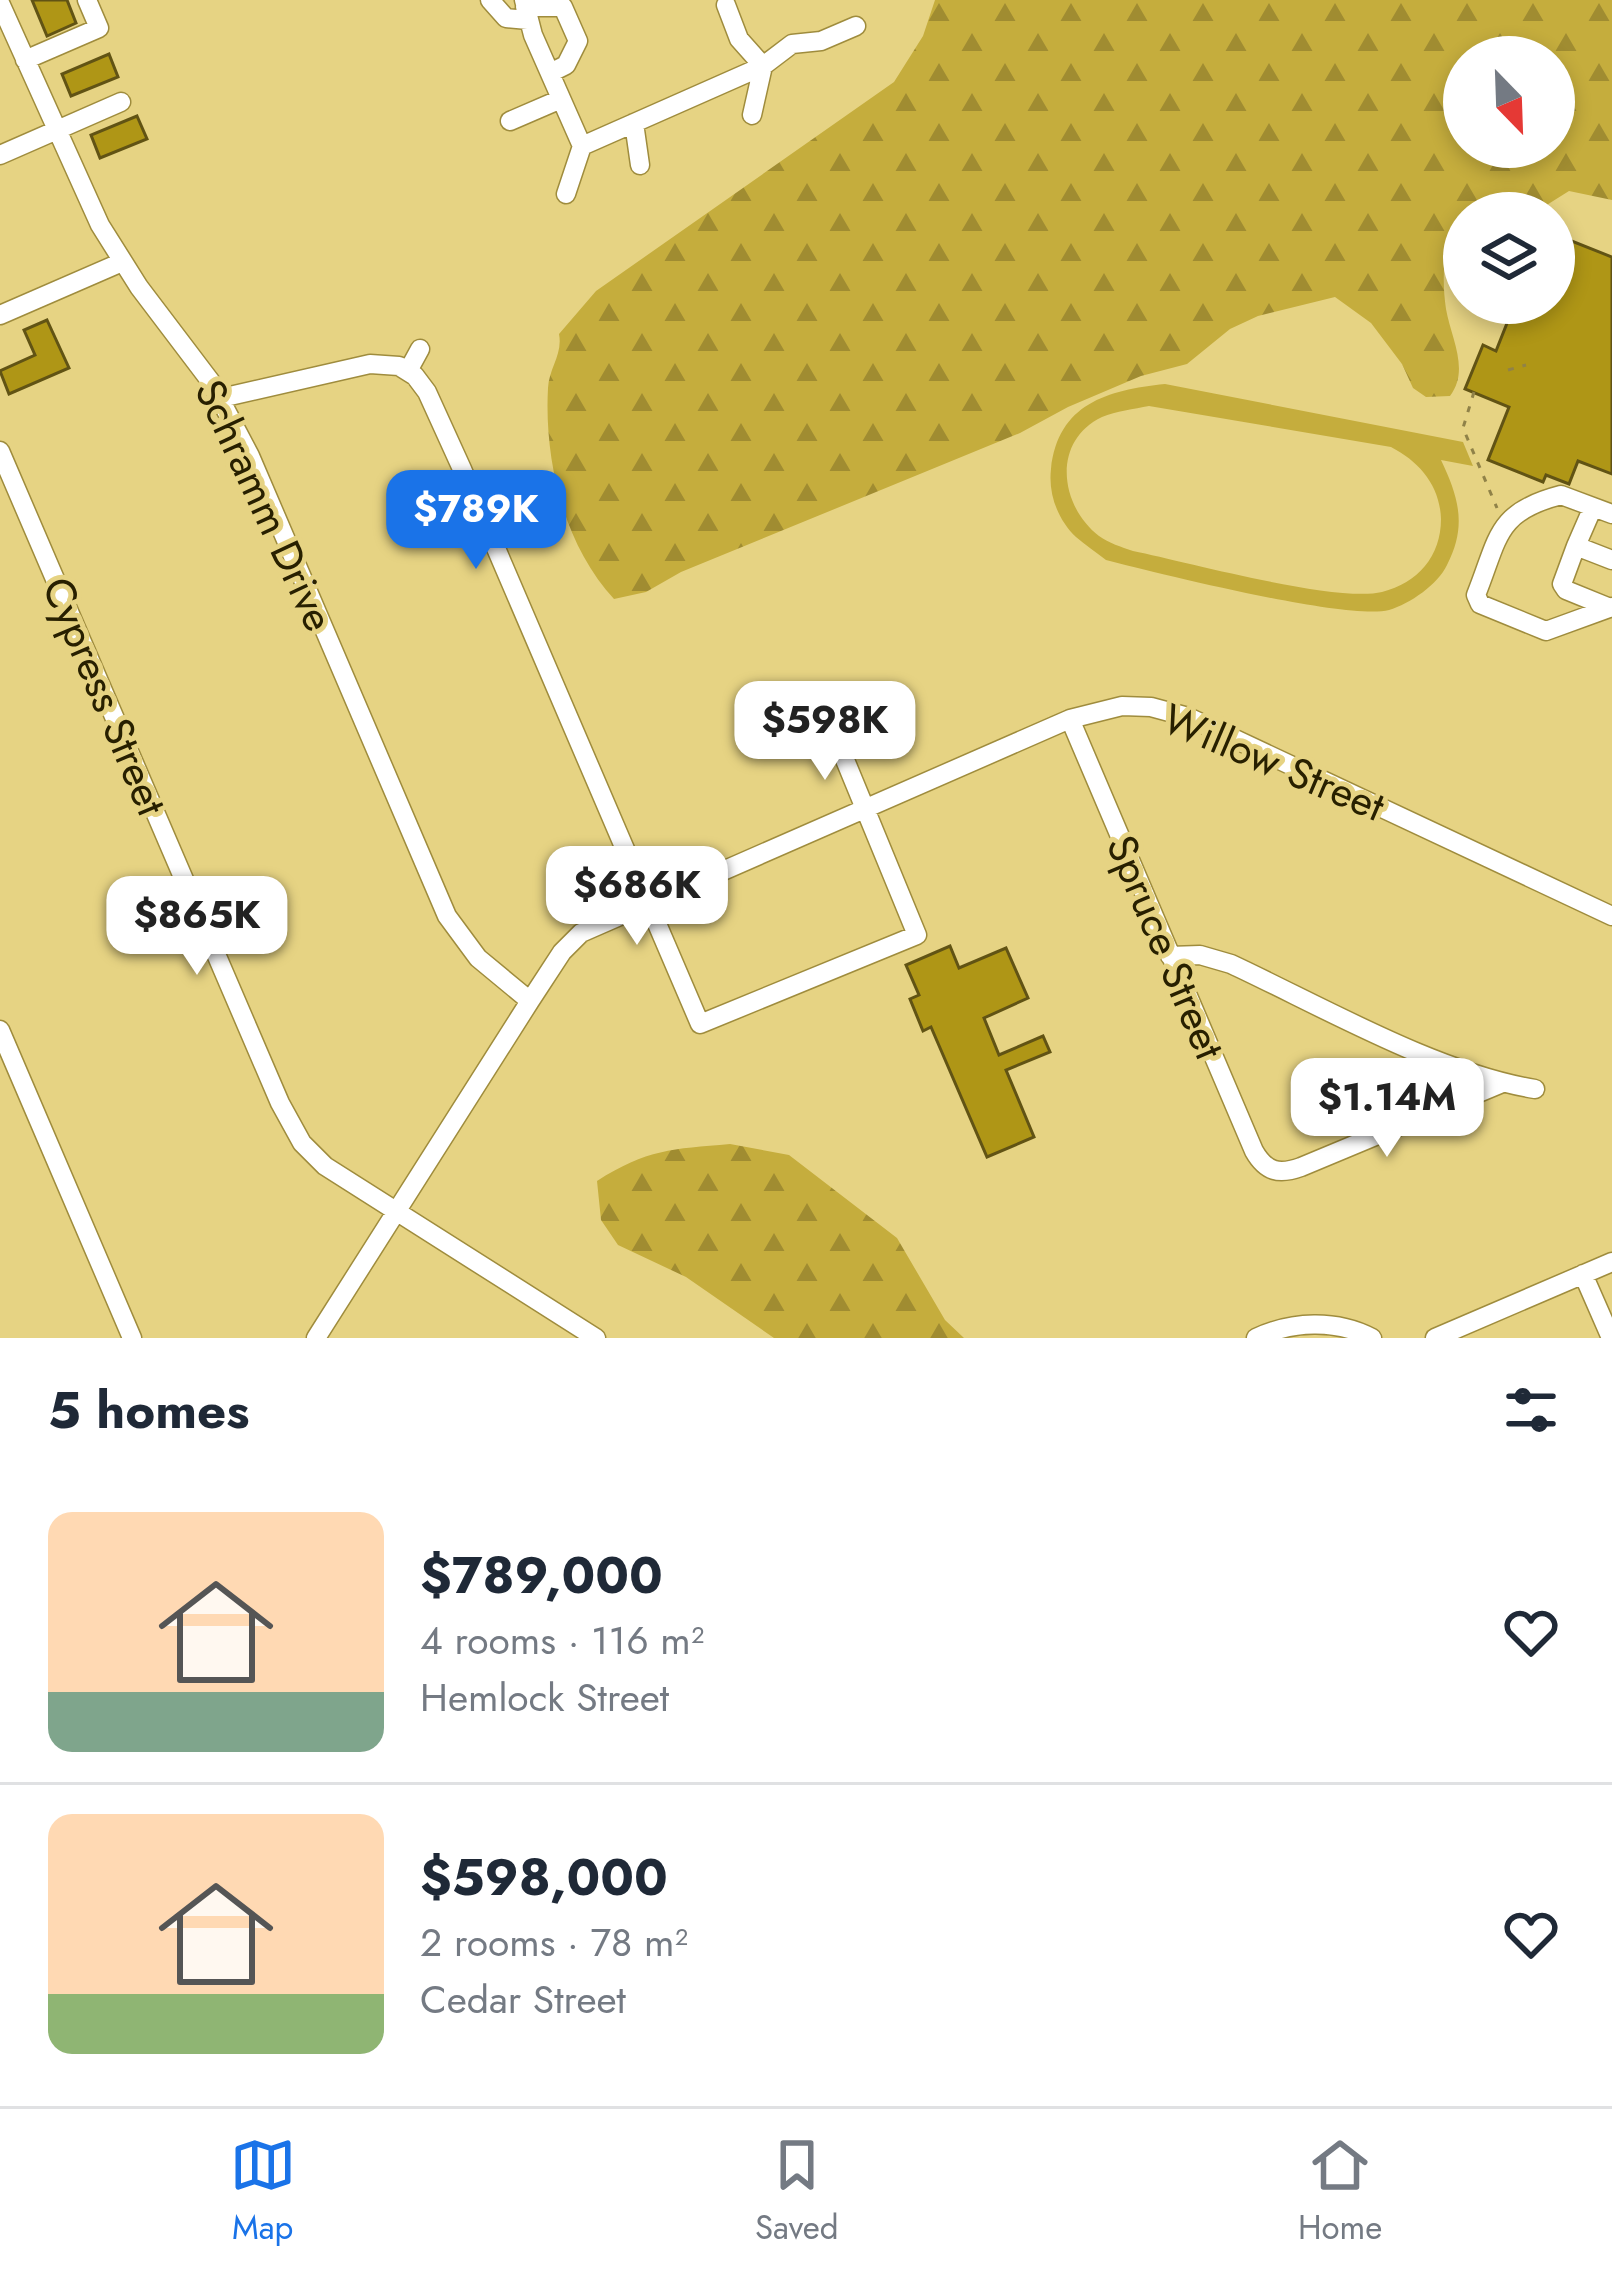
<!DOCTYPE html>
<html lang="en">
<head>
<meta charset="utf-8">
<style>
  body { margin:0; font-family:Jost,sans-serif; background:#f6f6f7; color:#1f2937; height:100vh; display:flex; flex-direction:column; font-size:45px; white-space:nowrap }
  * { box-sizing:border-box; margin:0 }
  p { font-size:39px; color:#747a83 }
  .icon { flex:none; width:66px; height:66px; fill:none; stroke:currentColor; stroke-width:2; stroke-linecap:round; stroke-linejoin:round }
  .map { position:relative; height:1338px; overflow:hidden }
  .drawer { display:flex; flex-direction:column; background:#fff; flex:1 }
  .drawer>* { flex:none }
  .needle { width:78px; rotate:157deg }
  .fabs { position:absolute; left:1443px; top:36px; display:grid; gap:24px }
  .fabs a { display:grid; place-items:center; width:132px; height:132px; border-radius:50%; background:#fff; box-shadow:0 6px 18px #0003; font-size:60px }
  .price { position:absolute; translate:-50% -102px; padding:0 27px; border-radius:24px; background:#fff; color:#222; font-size:39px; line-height:78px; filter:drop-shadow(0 3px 6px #0008) }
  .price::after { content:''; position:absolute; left:50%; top:72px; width:36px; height:27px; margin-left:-18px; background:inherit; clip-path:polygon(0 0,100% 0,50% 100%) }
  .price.active { background:#1a73e8; color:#fff }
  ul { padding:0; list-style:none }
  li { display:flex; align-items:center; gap:36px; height:300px; padding:0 48px }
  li+li { border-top:3px solid #e0e1e3 }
  li span { display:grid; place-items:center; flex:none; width:336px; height:240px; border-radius:24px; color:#555 }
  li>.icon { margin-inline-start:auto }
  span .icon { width:144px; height:144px; fill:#fffc; stroke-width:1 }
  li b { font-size:51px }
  h2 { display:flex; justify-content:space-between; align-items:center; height:144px; padding:0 48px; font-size:51px }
  .dock { display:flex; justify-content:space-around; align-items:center; height:168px; border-top:3px solid #e0e1e3; background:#fff; font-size:33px; color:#747a83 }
  .dock a { display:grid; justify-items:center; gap:6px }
  .dock .active { color:#1a73e8 }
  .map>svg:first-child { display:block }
</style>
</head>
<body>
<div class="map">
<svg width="1612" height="1338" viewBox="0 0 1612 1338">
  <defs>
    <pattern id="forest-firs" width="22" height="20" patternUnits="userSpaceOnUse" patternTransform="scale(3)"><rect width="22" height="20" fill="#c5ad3d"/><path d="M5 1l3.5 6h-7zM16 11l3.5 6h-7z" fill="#a08c31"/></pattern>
  </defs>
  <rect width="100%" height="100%" fill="#e6d383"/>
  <path fill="url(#forest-firs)" fill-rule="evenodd" d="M935 0H1612V200L1569 191 1534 213H1464V237L1446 250C1443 270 1443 289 1446 309 1451 338 1470 370 1450 396L1426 397 1413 388 1402 364 1371 323 1335 297 1258 316 1230 329 1187 364 1141 376 1068 407 1020 433 681 572 646 592 614 599C564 545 544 461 548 388 549 368 563 354 559 334L596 291 894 82 923 36ZM1464 57H1554V147H1464Z
    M730 1144 789 1155 897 1238 945 1320 964 1338H774L686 1277 618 1245 601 1220 597 1181C647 1149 672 1149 730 1144Z"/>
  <path fill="#c5ad3d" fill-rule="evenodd" d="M1165 384 1463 442 1473 466 1441 460C1459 498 1467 526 1447 565 1438 584 1410 604 1389 610 1348 621 1157 573 1106 560 1096 552 1085 545 1076 537 1058 520 1048 494 1051 469 1058 404 1107 390 1165 384ZM1149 406 1391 447C1420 462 1440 486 1441 519 1441 556 1418 583 1382 592 1336 603 1187 562 1133 551 1121 547 1109 543 1099 536 1059 505 1052 441 1102 417 1116 411 1134 409 1149 406Z"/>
  <path fill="#af9616" stroke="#615314" stroke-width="3" d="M32 0H67L76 23 47 36Z
    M109 54 118 77 71 96 62 74Z
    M137 116 147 139 100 158 91 135Z
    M1554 234 1612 257V474L1578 461 1569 484 1546 475 1543 482 1488 460 1509 407 1465 389 1483 345 1496 351 1515 303H1554Z
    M47 320 69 368 9 394 0 371 35 355 24 330Z
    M950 946 959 968 1006 948 1028 998 984 1018 999 1055 1043 1036 1050 1052 1006 1070 1034 1137 987 1157 931 1027 923 1031 910 999 919 995 906 965Z"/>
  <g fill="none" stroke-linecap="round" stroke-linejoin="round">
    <g stroke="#9f8c3d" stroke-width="21">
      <path id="minor" d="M490 0 506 18 528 20
        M524 0 533 35 582 146 763 66 792 44 821 41 856 26
        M0 3 100 225 139 287 211 382 250 456 447 916 478 958 530 1001
        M726 5 739 39 763 66
        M525 7H563L578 41 566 65 550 73
        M25 60 99 28 87 0
        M752 115 763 66
        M510 121 561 99
        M634 123 640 165
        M0 155 121 102
        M566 194 582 146
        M0 315 122 262
        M408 371 420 349
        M221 398 370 364 399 366 415 376 427 392 462 469 700 1024 917 935 836 738
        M0 451 280 1103 302 1143 325 1166 596 1338
        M1593 507 1576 546 1612 560
        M1612 514 1561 495C1495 512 1499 538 1476 595L1480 604 1546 631 1612 607
        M1576 546 1562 584 1566 590 1610 608
        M1070 719 1254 1151C1266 1172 1279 1175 1301 1167L1500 1084
        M1170 956 1200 955 1231 964C1323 1007 1437 1073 1535 1089
        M0 1030 132 1338
        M1583 1274 1611 1338
        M316 1338 530 1001 562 952 581 933 1070 719 1122 706 1151 707 1188 717 1612 916
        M1256 1338C1292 1321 1336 1319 1372 1338
        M1435 1338 1612 1262"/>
    </g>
    <path stroke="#908248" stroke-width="3" stroke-dasharray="6 9" stroke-linecap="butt" d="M1508 370 1526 365
      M1474 392 1463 428 1497 508"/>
    <use href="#minor" stroke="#fff" stroke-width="18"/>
  </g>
  <g text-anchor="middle" stroke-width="10" stroke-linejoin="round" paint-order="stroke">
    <g font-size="42" fill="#282000" stroke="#e6d383">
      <text transform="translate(265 505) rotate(65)" y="15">Schramm Drive</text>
      <text transform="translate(105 696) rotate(67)" y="15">Cypress Street</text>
      <text transform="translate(1274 762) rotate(23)" y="15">Willow Street</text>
      <text transform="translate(1166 947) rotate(67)" y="15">Spruce Street</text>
    </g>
  </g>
</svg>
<div class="fabs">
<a><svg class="needle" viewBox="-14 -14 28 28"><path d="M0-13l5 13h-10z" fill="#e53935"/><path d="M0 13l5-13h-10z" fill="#747a83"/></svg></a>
<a><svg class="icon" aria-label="layers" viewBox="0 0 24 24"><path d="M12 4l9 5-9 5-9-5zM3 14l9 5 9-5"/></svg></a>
</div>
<b class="price active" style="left:476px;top:572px">$789K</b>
<b class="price" style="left:825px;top:783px">$598K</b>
<b class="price" style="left:637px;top:948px">$686K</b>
<b class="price" style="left:197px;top:978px">$865K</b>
<b class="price" style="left:1387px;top:1160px">$1.14M</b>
</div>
<section class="drawer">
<h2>5 homes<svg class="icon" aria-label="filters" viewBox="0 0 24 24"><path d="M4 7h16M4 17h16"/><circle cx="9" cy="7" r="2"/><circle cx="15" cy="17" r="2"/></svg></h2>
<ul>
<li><span style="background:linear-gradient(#ffd9b3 75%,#7fa58c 0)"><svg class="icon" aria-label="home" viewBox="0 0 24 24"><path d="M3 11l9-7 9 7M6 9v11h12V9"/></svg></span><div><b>$789,000</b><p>4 rooms · 116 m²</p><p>Hemlock Street</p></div><svg class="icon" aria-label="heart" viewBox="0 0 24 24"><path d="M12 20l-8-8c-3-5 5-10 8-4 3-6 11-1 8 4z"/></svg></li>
<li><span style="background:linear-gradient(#ffd9b3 75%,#8fb573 0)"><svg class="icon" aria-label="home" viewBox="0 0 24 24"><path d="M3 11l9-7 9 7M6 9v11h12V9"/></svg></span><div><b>$598,000</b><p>2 rooms · 78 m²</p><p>Cedar Street</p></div><svg class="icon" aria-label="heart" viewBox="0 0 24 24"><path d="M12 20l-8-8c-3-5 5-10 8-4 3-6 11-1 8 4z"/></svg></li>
</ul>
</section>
<nav class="dock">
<a class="active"><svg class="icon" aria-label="map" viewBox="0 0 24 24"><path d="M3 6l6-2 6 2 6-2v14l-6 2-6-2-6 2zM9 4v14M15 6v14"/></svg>Map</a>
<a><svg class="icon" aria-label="saved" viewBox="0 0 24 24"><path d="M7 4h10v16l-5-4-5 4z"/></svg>Saved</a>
<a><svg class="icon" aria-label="home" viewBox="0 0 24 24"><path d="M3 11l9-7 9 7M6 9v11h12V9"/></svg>Home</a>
</nav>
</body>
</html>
